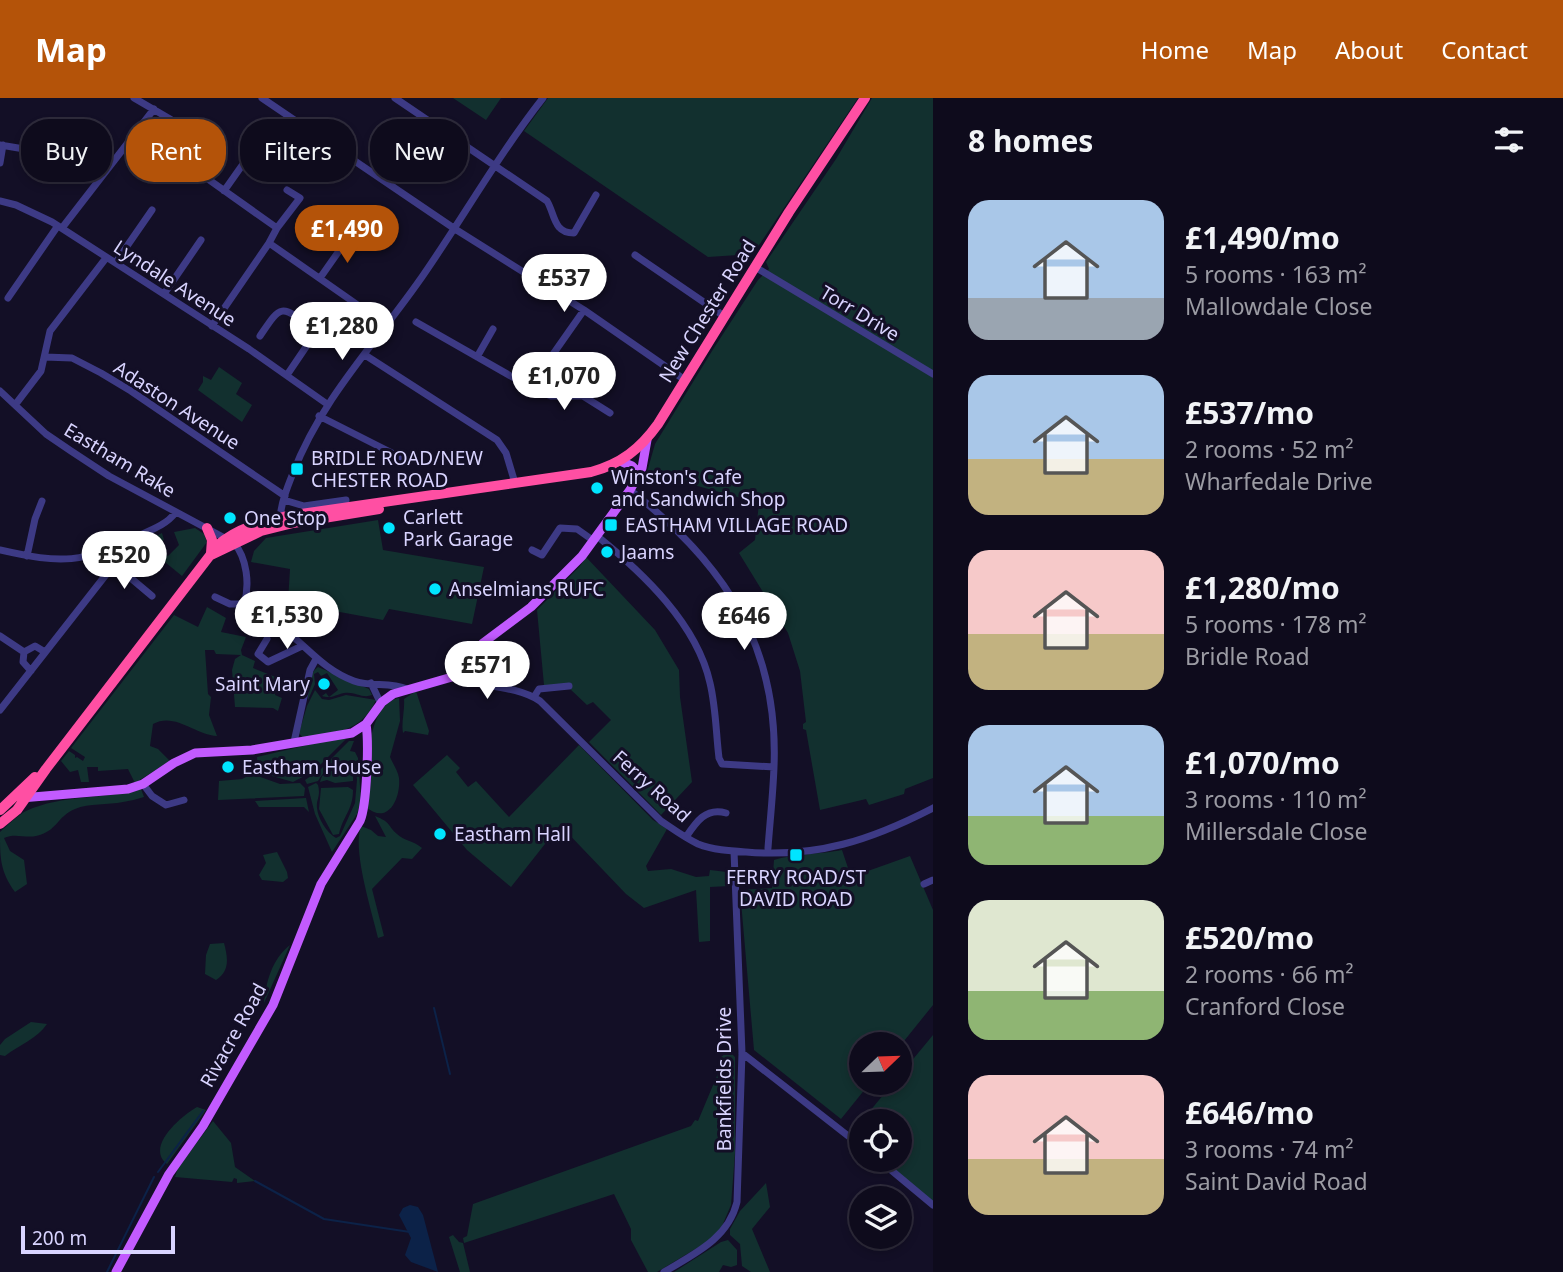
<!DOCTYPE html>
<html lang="en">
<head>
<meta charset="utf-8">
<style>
  body { margin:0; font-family:"Noto Sans",sans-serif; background:#1c1929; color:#f1f3f6; height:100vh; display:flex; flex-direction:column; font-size:26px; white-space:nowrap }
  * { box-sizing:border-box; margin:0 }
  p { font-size:23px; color:#9b9ba3 }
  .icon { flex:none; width:38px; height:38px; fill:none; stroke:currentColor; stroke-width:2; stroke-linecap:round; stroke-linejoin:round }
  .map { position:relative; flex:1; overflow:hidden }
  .side { display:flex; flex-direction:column; background:#0e0b1c; width:630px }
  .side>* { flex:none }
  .guide { position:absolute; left:21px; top:21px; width:665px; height:63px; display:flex; gap:14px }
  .needle { width:46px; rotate:67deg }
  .buttons { position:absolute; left:849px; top:934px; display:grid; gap:14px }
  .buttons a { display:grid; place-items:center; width:63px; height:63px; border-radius:50%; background:#0e0b1c; box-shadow:0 4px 10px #0003,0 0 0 2px #2e2b3b; font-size:35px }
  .scale { position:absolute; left:21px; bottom:18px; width:154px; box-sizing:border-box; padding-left:7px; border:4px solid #d9d4ff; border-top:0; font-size:19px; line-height:24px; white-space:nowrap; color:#d9d4ff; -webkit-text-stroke:5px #130f26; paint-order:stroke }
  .price { position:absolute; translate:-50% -60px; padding:0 16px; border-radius:24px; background:#fff; color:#222; font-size:23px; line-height:46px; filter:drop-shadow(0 2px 4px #0008) }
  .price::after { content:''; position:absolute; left:50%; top:42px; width:21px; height:16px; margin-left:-10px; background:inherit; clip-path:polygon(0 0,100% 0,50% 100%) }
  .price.current { background:#b45309; color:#fff }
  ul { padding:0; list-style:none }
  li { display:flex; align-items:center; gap:21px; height:175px; padding:0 35px }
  li span { display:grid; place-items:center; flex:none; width:196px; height:140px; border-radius:21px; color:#555 }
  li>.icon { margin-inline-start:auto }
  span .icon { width:84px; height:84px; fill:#fffc; stroke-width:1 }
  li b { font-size:30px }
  h2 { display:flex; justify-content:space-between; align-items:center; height:84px; padding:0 35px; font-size:30px }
  .chip { padding:0 24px; border-radius:28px; background:#0e0b1c; box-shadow:0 4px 10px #0003,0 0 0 2px #2e2b3b; font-size:24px; line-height:63px }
  .chip.current { background:#b45309; color:#fff }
  header { display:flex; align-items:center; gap:42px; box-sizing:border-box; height:98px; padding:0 35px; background:#b45309; color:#fff }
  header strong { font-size:33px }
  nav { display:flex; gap:38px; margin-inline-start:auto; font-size:24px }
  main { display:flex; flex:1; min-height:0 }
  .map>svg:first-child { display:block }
</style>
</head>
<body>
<header>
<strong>Map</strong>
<nav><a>Home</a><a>Map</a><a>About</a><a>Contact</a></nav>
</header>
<main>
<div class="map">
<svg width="933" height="1174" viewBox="0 0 933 1174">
  <rect width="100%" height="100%" fill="#130f26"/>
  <path fill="#12302f" d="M453 0H501L486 22Z
    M548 0H858L753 156 708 159 524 33Z
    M872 0H933V680L905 691 904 696 869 707 866 701 820 712 806 632 803 631V626L806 624 800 573 788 535 739 455 755 442 759 405 647 374 655 346 712 253 758 182 769 171 766 164 836 61Z
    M219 269 242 285 236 296 252 307 242 324 198 292 203 284V278L211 282Z
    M378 422 383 452 484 469 472 526 389 511 383 522 329 512 332 505 288 504 290 471 251 464 254 453 266 440Z
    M195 430 204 436 207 444 182 478 160 460 165 456 168 458 179 447 174 434Z
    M162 435 164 442 158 445 165 454 158 459 142 445Z
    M586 459 655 532 679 572 680 599 692 684 661 717 589 644 611 622 593 604 587 607 569 590 544 587 537 512 580 468Z
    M207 509 226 520 221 534 246 539 241 552 242 557 255 563 253 570 278 580 275 597 282 600 278 613 273 610 235 609 232 572 235 561 241 557 216 556 214 552H205L208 596 211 599 209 617 217 638C195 637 175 614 153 626L150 648 158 651 170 663 135 685 128 671 98 673V669H87L89 684H81L78 672 70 674 61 663 69 653 75 657V660L77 659 83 663 85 659 71 650 174 517 198 529Z
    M318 569 369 591 372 597C362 601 355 593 344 595 335 597 331 601 322 598L326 595 329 599 338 592 327 575 321 578 318 574 314 576 315 586 308 602C308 592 308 576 318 569Z
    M315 592 322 601 329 602 346 597 376 602C361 635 335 634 303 640L299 635 307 608Z
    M416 593 429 633 428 637 405 633 403 635C401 625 405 612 404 601Z
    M399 600 400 623 390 659C393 666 398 673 399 680 401 700 388 728 366 709 367 681 364 606 399 600Z
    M333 641H346L314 673 293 684 258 674 257 659Z
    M349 643H354L350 653 355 654 358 660 361 703 357 716 332 754 315 716 308 689 316 685 318 687C321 699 316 701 317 710 318 721 327 735 336 740L340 738 355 705 357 682 355 663C341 662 324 671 318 683L307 686 305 682 320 672Z
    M579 647 653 722 667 731 646 768 648 773 671 771 696 779 709 778 710 772 727 774 729 788 710 789V843L699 844 696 792 644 810 626 796 560 727 511 789 467 752 413 687 447 657 460 670 456 674 468 689 476 683 509 719Z
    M348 664 353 665V683L335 685 327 682 320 684 322 678Z
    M252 676 280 686 300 685 305 690 304 698 218 702 219 683 242 681Z
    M348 689 353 692C353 712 343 718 339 736L333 737 319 711 321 690Z
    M141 691 144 699C137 701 130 703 123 704 108 707 89 705 75 711 56 719 58 733 36 738 25 740 14 735 4 740L10 753 24 762 27 786 15 794C0 773 0 760 0 734 8 727 17 718 26 713 63 696 103 702 141 691Z
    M306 700 309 714 304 709H259L255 703Z
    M375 718C392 725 386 726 397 736 404 743 413 742 422 750L412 761 402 760 372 791 384 838 378 840C372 814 352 752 361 728L371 732 378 738 386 739Z
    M842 752 851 779 910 758 933 812V907L900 948 861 947V985H870L841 1021 754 952 740 792 772 790 774 762C792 756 822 756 842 752Z
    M277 754 287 774 288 780 283 784 262 782 259 777 266 765 263 757Z
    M224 845C228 860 230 873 216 882L205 876 206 857 210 846Z
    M290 847 264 905C266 884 272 861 290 847Z
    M31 924 47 926C37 941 19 947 5 958L0 957V947L5 941Z
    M933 937V1104L882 1062H900V1024H861V1045L851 1036 893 985H900V977Z
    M729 953 735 959V1055L731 1107 722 1128 712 1141 657 1174H648L631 1142V1131L614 1096 464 1145 463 1140 467 1138 473 1106 691 1028 695 1022 698 1023 724 961 721 959Z
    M197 1009 206 1012 167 1066C145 1049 181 1018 197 1009Z
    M213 1023 231 1045 235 1069 255 1083 237 1085V1081L234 1080 232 1084 175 1079 178 1070Z
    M766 1085 770 1109 752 1131 770 1174H751L742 1168 740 1146 730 1137V1131L740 1113Z
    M453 1137 459 1144 463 1145 470 1174H460L449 1139Z
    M728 1142 737 1152V1167L731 1169 723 1167 719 1174H674L721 1144Z"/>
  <path fill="#0c2248" d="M410 1107 418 1109 423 1117 438 1174 411 1164 405 1157 411 1140 399 1117 403 1110Z"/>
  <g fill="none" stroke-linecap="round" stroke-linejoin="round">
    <path stroke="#0c2248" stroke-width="2" d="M434 910 450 976
      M158 1074 203 1013
      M255 1083 324 1121 410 1134
      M107 1174 154 1079"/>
    <path stroke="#3d3a85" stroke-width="7" d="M134 0 170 21 192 40
      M262 0 455 131 584 212 685 282
      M395 0 547 103C555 116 553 135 574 135L596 97
      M0 47 54 56
      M167 52 277 130
      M48 64 64 44
      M0 65 3 47
      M224 93 248 59
      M0 103 16 107 52 124 249 251 327 306
      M62 130 154 11
      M269 145 362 210
      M635 157 724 218
      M116 164 152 112
      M755 169 933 276
      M320 180 353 133 373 147
      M164 196 201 142
      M8 200 57 129
      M416 224 530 289 584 212
      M212 228 269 145 277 130 300 100 287 92
      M260 238C279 210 281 203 309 230L310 243 287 277
      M365 257 497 342 506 355 515 385
      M45 259 72 260 101 275 131 293 285 398
      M477 259 493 231
      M530 289 551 298H583L610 315
      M0 293 46 336 71 353 109 378 234 445C247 460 250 487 244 506 255 516 269 521 281 529 307 548 322 571 354 583 371 589 390 584 407 591
      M15 307 41 273 50 233 106 160
      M319 318 400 359
      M630 392C724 465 779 547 774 669 773 696 770 723 768 750
      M284 402 304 408 346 402
      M280 421C281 405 287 390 293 375 322 299 378 243 424 176 464 118 499 56 543 0
      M597 438C643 475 697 526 710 585 716 610 716 636 719 660L722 666 774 669
      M0 452C62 466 82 466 140 437 154 431 167 426 176 414
      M532 452 542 457 560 430 577 431 594 443
      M27 458 35 421 42 403
      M91 459 105 478
      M114 466 152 498
      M215 499 230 506H244
      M0 538 24 554
      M267 541 258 556 268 564 302 548
      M31 573 23 564 24 554 35 548 45 554
      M452 579C479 589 516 587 540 603L661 723C673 731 685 740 698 746 713 752 730 753 746 754 817 760 871 742 933 710
      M371 585 381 606
      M534 599 539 591 569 588
      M0 612 105 478 129 443
      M294 644 310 572 316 561
      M143 686 152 698 166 707 184 702
      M686 739C696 724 706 709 726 715
      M924 786 933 782
      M742 955 861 1048
      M879 1062 933 1107
      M664 1174C694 1156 728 1141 737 1104L742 955 734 753"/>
    <path stroke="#c25bff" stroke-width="9" d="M620 363 632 368 639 375
      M21 700 128 691 143 686 174 665 195 655 252 652 352 635 366 626 382 604 393 596 452 579 483 545 531 509 582 458 630 392 642 370 647 342
      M116 1174 169 1076 203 1028 273 907 321 786 360 723C367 707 369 644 366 626"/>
    <path stroke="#ff4fa3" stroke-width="10" d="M207 430 212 442 211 455
      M211 457 261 433 293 425 379 411
      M0 712 35 679
      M0 726 17 712 46 671 218 447C237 430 262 424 287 418L591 374C621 366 640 351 658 326L789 114 865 0"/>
  </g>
  <g fill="#00e5ff" stroke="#130f26" stroke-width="2.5">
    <rect x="290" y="364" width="14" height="14" rx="3.5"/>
    <circle cx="597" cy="390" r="7"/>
    <circle cx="230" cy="420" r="7"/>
    <rect x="604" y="420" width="14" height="14" rx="3.5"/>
    <circle cx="389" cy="430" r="7"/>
    <circle cx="607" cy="454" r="7"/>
    <circle cx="435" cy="491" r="7"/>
    <circle cx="324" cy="586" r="7"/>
    <circle cx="228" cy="669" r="7"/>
    <circle cx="440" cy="736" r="7"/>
    <rect x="789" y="750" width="14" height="14" rx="3.5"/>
  </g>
  <g text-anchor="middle" stroke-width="6" stroke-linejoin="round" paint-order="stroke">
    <g font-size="19" fill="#d9d4ff" stroke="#130f26">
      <text transform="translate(175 185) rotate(33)" y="7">Lyndale Avenue</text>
      <text transform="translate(707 213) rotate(-58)" y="7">New Chester Road</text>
      <text transform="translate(860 215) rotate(31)" y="7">Torr Drive</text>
      <text transform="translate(177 307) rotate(33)" y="7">Adaston Avenue</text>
      <text transform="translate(120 362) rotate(31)" y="7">Eastham Rake</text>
      <text transform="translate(652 688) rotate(42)" y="7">Ferry Road</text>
      <text transform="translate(233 937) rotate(-61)" y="7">Rivacre Road</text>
      <text transform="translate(724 981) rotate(-90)" y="7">Bankfields Drive</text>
    </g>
    <g font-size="19" fill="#d9d4ff" stroke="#130f26" text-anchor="start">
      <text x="311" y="367">BRIDLE ROAD/NEW<tspan x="311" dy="22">CHESTER ROAD</tspan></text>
      <text x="611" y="386">Winston's Cafe<tspan x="611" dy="22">and Sandwich Shop</tspan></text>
      <text x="403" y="426">Carlett<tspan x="403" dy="22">Park Garage</tspan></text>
      <text x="244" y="427">One Stop</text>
      <text x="625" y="434">EASTHAM VILLAGE ROAD</text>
      <text x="621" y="461">Jaams</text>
      <text x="449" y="498">Anselmians RUFC</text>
      <text x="310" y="593" text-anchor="end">Saint Mary</text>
      <text x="242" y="676">Eastham House</text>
      <text x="454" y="743">Eastham Hall</text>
      <text x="796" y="786" text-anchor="middle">FERRY ROAD/ST<tspan x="796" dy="22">DAVID ROAD</tspan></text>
    </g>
  </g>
</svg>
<div class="buttons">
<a><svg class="needle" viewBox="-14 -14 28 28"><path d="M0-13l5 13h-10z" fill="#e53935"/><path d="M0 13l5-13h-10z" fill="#9b9ba3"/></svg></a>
<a><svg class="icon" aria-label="locate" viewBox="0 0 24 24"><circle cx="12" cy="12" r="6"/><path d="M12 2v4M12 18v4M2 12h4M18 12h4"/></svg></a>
<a><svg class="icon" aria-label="layers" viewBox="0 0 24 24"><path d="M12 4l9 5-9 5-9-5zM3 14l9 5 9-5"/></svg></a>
</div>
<div class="scale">200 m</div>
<b class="price current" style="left:347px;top:167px">£1,490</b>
<b class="price" style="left:564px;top:216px">£537</b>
<b class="price" style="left:342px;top:264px">£1,280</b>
<b class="price" style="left:564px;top:314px">£1,070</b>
<b class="price" style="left:124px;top:493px">£520</b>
<b class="price" style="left:287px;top:553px">£1,530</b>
<b class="price" style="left:744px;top:554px">£646</b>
<b class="price" style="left:487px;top:603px">£571</b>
<div class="guide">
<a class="chip">Buy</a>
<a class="chip current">Rent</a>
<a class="chip">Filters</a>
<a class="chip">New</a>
</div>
</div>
<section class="side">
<h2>8 homes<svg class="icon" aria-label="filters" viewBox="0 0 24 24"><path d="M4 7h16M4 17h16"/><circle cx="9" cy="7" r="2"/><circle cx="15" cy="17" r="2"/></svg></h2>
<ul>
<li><span style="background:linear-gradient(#a9c7e8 70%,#9aa5b1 0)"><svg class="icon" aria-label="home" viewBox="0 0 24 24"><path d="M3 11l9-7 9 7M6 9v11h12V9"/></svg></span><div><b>£1,490/mo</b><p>5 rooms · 163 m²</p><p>Mallowdale Close</p></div></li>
<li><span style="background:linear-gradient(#a9c7e8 60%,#c2b280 0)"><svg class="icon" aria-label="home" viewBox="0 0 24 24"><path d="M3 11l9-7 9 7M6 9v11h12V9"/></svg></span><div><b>£537/mo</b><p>2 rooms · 52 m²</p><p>Wharfedale Drive</p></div></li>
<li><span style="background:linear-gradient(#f6c9c9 60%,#c2b280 0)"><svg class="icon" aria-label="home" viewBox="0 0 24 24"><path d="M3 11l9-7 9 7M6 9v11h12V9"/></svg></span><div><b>£1,280/mo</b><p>5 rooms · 178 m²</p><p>Bridle Road</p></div></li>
<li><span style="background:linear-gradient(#a9c7e8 65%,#8fb573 0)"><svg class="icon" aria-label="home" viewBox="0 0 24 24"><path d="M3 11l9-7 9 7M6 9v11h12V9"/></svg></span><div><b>£1,070/mo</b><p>3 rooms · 110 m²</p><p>Millersdale Close</p></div></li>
<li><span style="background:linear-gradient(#dfe7d0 65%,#8fb573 0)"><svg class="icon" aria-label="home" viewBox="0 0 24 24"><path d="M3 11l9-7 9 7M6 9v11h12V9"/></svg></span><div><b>£520/mo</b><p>2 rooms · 66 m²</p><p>Cranford Close</p></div></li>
<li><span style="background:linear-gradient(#f6c9c9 60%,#c2b280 0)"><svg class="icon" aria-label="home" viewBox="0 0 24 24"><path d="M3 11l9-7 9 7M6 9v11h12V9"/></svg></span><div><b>£646/mo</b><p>3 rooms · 74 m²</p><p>Saint David Road</p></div></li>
</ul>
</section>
</main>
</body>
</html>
